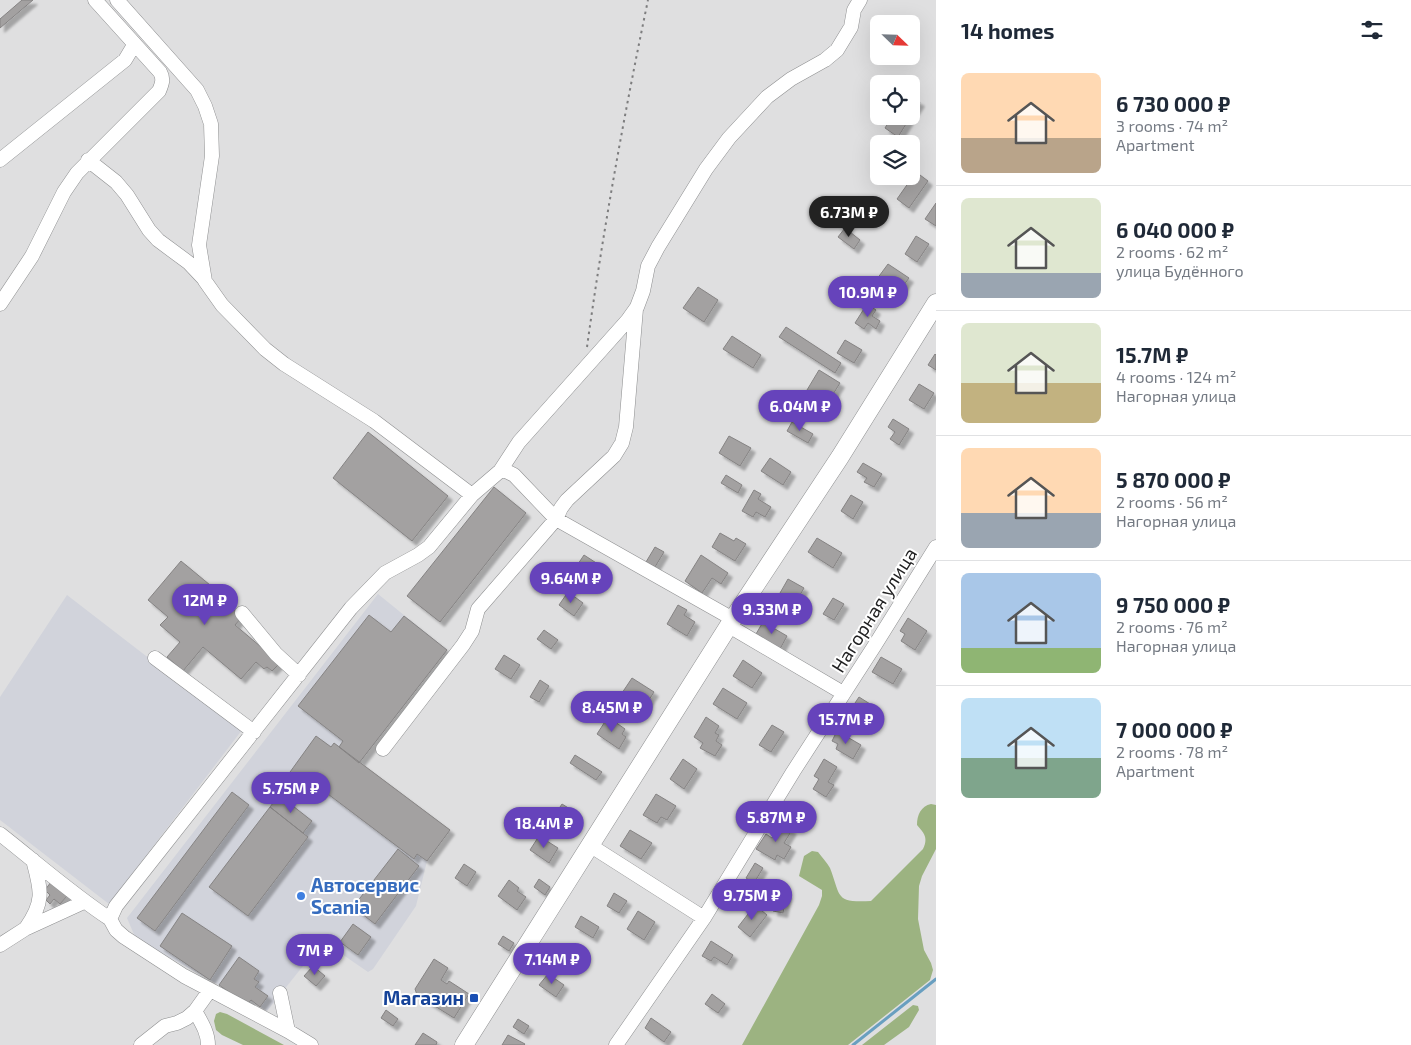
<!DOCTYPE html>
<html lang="en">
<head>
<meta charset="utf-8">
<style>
  body { margin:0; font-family:"Exo 2",sans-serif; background:#f6f6f7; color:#1f2937; height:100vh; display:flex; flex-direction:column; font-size:19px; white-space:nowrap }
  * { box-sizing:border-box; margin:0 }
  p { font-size:16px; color:#747a83 }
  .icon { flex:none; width:28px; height:28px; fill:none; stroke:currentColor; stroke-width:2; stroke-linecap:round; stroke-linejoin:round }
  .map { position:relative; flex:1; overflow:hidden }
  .drawer { display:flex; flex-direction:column; background:#fff; width:475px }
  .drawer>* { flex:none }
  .needle { width:32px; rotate:113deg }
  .tools { position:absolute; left:870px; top:15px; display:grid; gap:10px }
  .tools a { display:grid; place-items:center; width:50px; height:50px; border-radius:8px; background:#fff; box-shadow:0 5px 20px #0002; font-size:25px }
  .price { position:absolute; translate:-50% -42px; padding:0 11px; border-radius:18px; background:#6643bb; color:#fff; font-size:16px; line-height:32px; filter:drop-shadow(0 1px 2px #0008) }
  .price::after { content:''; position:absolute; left:50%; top:30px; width:15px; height:11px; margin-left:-8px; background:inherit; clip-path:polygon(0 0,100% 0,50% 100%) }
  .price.on { background:#222; color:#fff }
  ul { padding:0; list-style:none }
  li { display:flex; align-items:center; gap:15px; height:125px; padding:0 25px }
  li+li { border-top:1px solid #e0e1e3 }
  li span { display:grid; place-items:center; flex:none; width:140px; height:100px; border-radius:8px; color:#555 }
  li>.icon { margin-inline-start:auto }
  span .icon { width:60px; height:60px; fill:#fffc; stroke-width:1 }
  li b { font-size:21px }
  h2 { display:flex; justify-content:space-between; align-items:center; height:60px; padding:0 25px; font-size:21px }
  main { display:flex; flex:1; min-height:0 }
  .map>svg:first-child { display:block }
</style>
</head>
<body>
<main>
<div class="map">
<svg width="936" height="1045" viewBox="0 0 936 1045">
  <defs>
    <filter id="shadow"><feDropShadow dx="4.5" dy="4.5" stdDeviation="1" flood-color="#0004"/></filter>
  </defs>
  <rect width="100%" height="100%" fill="#dfdfe0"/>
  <path fill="#d1d3db" d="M378 594 447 650 360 762 427 861 416 906 373 969 368 972 323 941 267 1011 251 1001 247 1005 219 985 136 939 127 918Z
    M67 595 242 730 109 904 0 820V697Z"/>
  <path fill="#9cb381" d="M931 804 936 805V849L922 876 919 886 918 919 924 950 931 963 933 970 930 980 848 1045H742L819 905 822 896V890L799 876 804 856 812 851 818 852C822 857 827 863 830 868 841 896 834 903 871 901L923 849C928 838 925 834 917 825 917 815 921 806 931 804Z
    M913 1005 918 1006 919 1010 909 1027 884 1045H862Z
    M220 1012 227 1014 284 1045H243L222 1035 216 1030 214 1021 216 1014Z"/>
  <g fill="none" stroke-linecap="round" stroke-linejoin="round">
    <path stroke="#699fc0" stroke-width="3" d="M853 1045 936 979"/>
  </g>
  <path fill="#a3a1a1" stroke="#858383" filter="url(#shadow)" d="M22 0H33L0 28V19Z
    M911 97 920 102 911 116Z
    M892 116H911L898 137 885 128Z
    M916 172 928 181 909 208 897 199Z
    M936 203V226L925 219Z
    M845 228 860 240 854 249 838 237Z
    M916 236 929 244 917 262 905 254Z
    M888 264 909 278 898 293 889 286 885 291 874 283Z
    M698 287 718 300 704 322 683 308Z
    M867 304 876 310 872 316 880 321 876 329 868 323 864 329 855 323Z
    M786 327 841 363 835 373 779 337Z
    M732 336 761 355 753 368 723 349Z
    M845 340 862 350 854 363 837 353Z
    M935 354 936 355V370L928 365Z
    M819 370 840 383 822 412 801 400Z
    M919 384 934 393 924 409 909 400Z
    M893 419 909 429 899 445 890 439 895 432 888 427Z
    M792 422 813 434 808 443 787 431Z
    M368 432 448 496 412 541 333 478Z
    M729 436 751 448 740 466 719 453Z
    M770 458 791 472 783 485 761 471Z
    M863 463 882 474 874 487 864 482 867 478 857 472Z
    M726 475 742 485 738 493 721 483Z
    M494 487 526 513 440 622 407 596Z
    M754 490 761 494 758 499 771 507 765 517 756 512 753 517 742 511Z
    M851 495 863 502 853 519 841 511Z
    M720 533 734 541 736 538 746 544 735 561 712 547Z
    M817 538 842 553 833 568 808 552Z
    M655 547 664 552 655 567 646 562Z
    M584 555 604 568 596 580 576 567Z
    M701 555 728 573 721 584 712 578 702 593 685 581Z
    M181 561 210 585 201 595 223 614 229 606 242 617 235 625 280 663 272 671 267 667 264 669 256 662 241 679 203 647 183 671 167 657 180 642 160 625 168 617 148 600Z
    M788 579 804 588 796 602 780 593Z
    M568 592 583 603 574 616 559 605Z
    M833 598 844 604 834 620 823 614Z
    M678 605 687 610 684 615 695 622 687 636 667 624Z
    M369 615 391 632 404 616 447 650 359 763 339 747 343 741 298 706Z
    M908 618 927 631 915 650 901 641 905 634 900 631Z
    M763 622 787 636 780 649 756 634Z
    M544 630 558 640 551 649 537 639Z
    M504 655 520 665 511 679 495 669Z
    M881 657 902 669 893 684 872 672Z
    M743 660 762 673 752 688 733 676Z
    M632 678 654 692 642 711 620 696Z
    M540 680 549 686 539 702 530 697Z
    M723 688 747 703 737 719 713 704Z
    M859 697 878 709 870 721 851 709Z
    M608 717 625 729 622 734 626 737 619 749 597 734Z
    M706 717 719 726 715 733 719 735 716 741 722 745 715 756 700 748 703 743 694 737Z
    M772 725 784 732 771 752 759 745Z
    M837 731 861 745 853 759 836 749 838 744 832 741Z
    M316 736 331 747 334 743 450 830 427 861 417 854 414 859 312 782 304 793 285 779Z
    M575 755 602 772 596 780 570 763Z
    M683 759 697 769 684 789 670 779Z
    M824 759 837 767 828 782 834 785 826 797 813 789 819 779 814 776Z
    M232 792 249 805 155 931 137 918Z
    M656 794 676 806 667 820 661 817 657 823 643 815Z
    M279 795 312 821 303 833 270 807Z
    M562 804 578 814 570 826 554 816Z
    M270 807 308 837 248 916 209 887Z
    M781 823 792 830 784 843 791 847 784 859 777 855 775 860 756 849 766 834 772 838Z
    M630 830 652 843 641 859 620 846Z
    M539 836 558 848 549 863 530 850Z
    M398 849 419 866 375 924 353 907Z
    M755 863 763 868 754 883 746 878Z
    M464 864 476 872 467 886 455 878Z
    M539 879 550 887 545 895 534 887Z
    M509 880 519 888 517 891 526 897 517 910 498 896Z
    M51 882 68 895 60 904 54 899 50 904 46 900 50 895 45 890Z
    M777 892 787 894 783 913 773 911Z
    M614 893 627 901 619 913 607 906Z
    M755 905 767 915 750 937 738 927Z
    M638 911 655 922 644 940 627 929Z
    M182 913 232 946 210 980 160 946Z
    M581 916 599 927 593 938 575 927Z
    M353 924 371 937 358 955 340 942Z
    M503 936 514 943 509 951 498 944Z
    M711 941 733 955 727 965 714 957 711 961 702 956Z
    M562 948 572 954 574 951 583 956 576 967 557 956Z
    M239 957 259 971 254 979 259 982 255 987 268 996 260 1007 251 1000 247 1005 219 985Z
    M434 959 448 968 441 980 447 984 449 981 469 994 454 1018 417 995 415 989Z
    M313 966 325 976 316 986 304 976Z
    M548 974 564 985 556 997 539 985Z
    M712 994 725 1004 718 1013 705 1004Z
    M386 1010 398 1019 393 1026 381 1018Z
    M651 1018 671 1032 664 1042 645 1028Z
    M518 1019 529 1026 524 1034 513 1027Z
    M423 1033 437 1042 436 1045H415Z
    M508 1035 525 1044 524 1045H502Z"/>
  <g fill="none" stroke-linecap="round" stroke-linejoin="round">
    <g stroke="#8e8f90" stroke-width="15">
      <path id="minor" d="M117 0 197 90 205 106 211 124 212 156 199 245 205 281 222 305 265 349 284 364 374 421 472 495
        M0 160 125 60 134 45
        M88 160 116 182 127 195 149 230 158 240 189 263 205 280
        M0 304 32 256 64 192 77 173 159 91C162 84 164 79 160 72L95 0
        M500 471 519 442 627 321 637 307 643 291 648 266 658 247 706 169 729 138 767 97 791 79 825 60 837 50 851 27 854 10 860 0
        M242 613 276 654 299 675
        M729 626 843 693
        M155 658 254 732
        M383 749 463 645 472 631 478 609 556 519 561 508 567 500 614 456 622 443 626 427 636 309
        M0 834C37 863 72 894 110 919
        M591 846 704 918
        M26 928C45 901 41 890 33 860
        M0 945 25 929 84 902
        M280 993 288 1031
        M195 1011C201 1022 208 1032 208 1045
        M141 1045 165 1026 177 1023 187 1018 195 1011 210 990
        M311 1045 288 1031 184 976 124 937 116 930 110 919 116 906 351 608 385 573 418 555 429 547 472 495 500 471H506L514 475 556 519 733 619
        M616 1045 704 918 793 772 875 645 936 547"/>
    </g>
    <g stroke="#8e8f90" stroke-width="19">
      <path id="major" d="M464 1045 733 619 840 457 936 303"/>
    </g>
    <path stroke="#7d7d7e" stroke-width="2" stroke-dasharray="2.5 4" stroke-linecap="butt" d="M587 347C603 231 624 115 648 0"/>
    <use href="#minor" stroke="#fff" stroke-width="14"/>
    <use href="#major" stroke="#fff" stroke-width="18"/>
  </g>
  <circle fill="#3f7fe0" stroke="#fff" stroke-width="2" cx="301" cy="896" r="5"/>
  <rect fill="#1a4fb4" stroke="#fff" stroke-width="2" x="469" y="993" width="10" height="10" rx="2.5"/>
  <g text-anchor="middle" stroke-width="4" stroke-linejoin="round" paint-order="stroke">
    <g font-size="19" fill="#222223" stroke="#fff">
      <text transform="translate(874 610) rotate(-58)" y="7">Нагорная улица</text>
    </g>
    <g font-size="19" font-weight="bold" fill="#366cbe" stroke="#fff" text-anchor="start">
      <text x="311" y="892">Автосервис<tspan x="311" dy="22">Scania</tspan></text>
    </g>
    <g font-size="19" font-weight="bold" fill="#164399" stroke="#fff" text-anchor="end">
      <text x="464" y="1005">Магазин</text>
    </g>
  </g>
</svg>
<div class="tools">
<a><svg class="needle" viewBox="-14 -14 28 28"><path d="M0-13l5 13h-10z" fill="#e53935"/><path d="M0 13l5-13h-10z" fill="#747a83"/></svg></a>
<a><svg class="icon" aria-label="locate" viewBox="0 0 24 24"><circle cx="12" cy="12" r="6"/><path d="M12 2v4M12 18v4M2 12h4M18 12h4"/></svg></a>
<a><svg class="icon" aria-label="layers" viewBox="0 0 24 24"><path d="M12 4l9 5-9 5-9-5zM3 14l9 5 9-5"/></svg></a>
</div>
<b class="price on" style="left:849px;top:238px">6.73M ₽</b>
<b class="price" style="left:868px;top:318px">10.9M ₽</b>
<b class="price" style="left:800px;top:432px">6.04M ₽</b>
<b class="price" style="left:571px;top:604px">9.64M ₽</b>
<b class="price" style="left:205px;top:626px">12M ₽</b>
<b class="price" style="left:772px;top:635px">9.33M ₽</b>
<b class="price" style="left:612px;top:733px">8.45M ₽</b>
<b class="price" style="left:846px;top:745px">15.7M ₽</b>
<b class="price" style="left:291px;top:814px">5.75M ₽</b>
<b class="price" style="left:776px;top:843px">5.87M ₽</b>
<b class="price" style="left:544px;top:849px">18.4M ₽</b>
<b class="price" style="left:752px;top:921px">9.75M ₽</b>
<b class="price" style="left:315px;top:976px">7M ₽</b>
<b class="price" style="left:552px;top:985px">7.14M ₽</b>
</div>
<section class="drawer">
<h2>14 homes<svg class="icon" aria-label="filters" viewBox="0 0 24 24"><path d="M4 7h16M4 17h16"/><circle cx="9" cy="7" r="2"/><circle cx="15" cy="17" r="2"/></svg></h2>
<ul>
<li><span style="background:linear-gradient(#ffd9b3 65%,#b9a48a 0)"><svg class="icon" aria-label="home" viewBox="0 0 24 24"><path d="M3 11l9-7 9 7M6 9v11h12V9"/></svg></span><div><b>6 730 000 ₽</b><p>3 rooms · 74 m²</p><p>Apartment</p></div></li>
<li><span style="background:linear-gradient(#dfe7d0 75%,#9aa5b1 0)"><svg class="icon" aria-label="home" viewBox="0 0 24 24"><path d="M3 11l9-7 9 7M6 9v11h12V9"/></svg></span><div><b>6 040 000 ₽</b><p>2 rooms · 62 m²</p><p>улица Будённого</p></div></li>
<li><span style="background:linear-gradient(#dfe7d0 60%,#c2b280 0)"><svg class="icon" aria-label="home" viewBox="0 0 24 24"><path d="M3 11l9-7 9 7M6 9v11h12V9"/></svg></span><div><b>15.7M ₽</b><p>4 rooms · 124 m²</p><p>Нагорная улица</p></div></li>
<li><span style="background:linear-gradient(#ffd9b3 65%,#9aa5b1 0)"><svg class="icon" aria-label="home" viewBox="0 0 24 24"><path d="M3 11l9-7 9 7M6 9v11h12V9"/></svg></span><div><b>5 870 000 ₽</b><p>2 rooms · 56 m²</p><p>Нагорная улица</p></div></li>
<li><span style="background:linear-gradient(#a9c7e8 75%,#8fb573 0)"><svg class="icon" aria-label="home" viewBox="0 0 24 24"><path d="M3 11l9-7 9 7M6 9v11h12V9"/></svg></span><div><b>9 750 000 ₽</b><p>2 rooms · 76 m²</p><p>Нагорная улица</p></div></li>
<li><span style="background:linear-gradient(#bfe0f5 60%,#7fa58c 0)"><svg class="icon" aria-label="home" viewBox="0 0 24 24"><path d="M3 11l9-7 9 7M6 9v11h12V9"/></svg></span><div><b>7 000 000 ₽</b><p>2 rooms · 78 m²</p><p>Apartment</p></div></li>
</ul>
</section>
</main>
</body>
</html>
